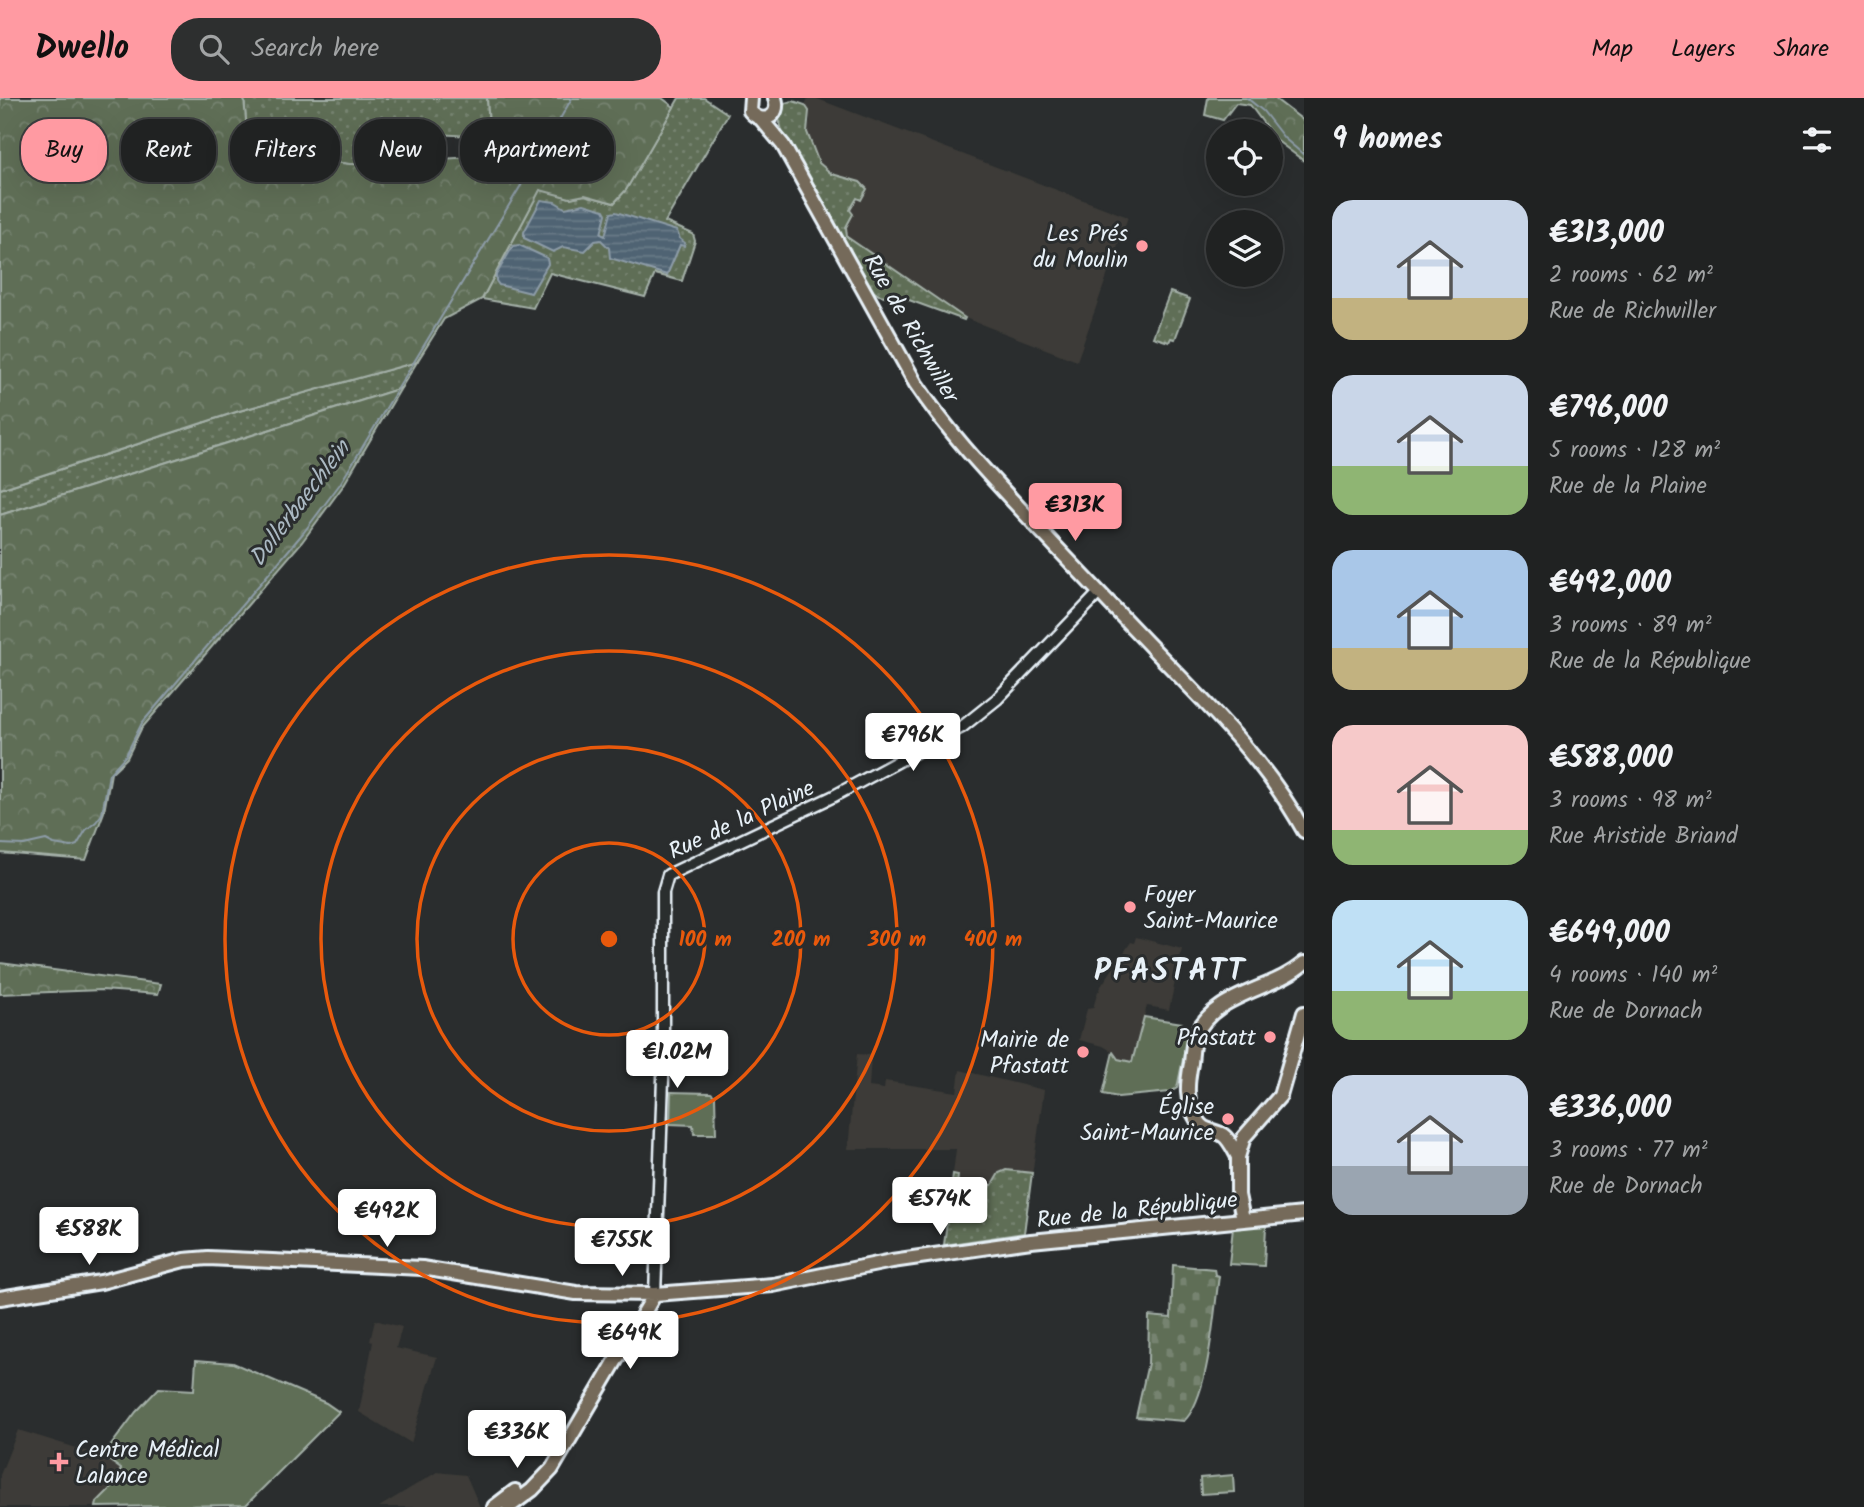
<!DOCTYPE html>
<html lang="en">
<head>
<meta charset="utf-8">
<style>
  body { margin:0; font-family:Kalam,sans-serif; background:#2d2f2f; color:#f1f3f6; height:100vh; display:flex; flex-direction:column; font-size:26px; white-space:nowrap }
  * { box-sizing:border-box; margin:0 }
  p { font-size:23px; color:#a2a4a5 }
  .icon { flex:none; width:38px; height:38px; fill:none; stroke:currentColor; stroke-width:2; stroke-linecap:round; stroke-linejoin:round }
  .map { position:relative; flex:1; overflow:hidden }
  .details { display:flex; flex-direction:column; background:#202222; width:560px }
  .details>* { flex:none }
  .guide { position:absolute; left:21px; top:21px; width:665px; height:63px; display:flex; gap:14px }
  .buttons { position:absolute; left:1206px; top:21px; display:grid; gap:14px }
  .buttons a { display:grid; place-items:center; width:77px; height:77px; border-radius:50%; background:#202222; box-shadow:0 7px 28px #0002,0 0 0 2px #3d3f40; font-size:35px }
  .price { position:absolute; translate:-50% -60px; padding:0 16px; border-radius:7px; background:#fff; color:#222; font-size:23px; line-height:46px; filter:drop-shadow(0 2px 4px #0008) }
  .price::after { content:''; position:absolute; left:50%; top:42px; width:21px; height:16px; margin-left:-10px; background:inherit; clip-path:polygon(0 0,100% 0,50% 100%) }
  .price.on { background:#ff9aa2; color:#111 }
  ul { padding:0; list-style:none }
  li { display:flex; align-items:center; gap:21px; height:175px; padding:0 28px }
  li span { display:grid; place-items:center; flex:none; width:196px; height:140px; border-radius:21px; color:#555 }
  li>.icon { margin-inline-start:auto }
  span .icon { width:84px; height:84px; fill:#fffc; stroke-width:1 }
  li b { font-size:30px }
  h2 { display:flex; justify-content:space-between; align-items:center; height:84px; padding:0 28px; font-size:30px }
  .pill { padding:0 24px; border-radius:28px; background:#202222; box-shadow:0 7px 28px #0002,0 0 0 2px #3d3f40; font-size:24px; line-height:63px }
  .pill.on { background:#ff9aa2; color:#111 }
  header { display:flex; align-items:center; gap:42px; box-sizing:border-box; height:98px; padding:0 35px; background:#ff9aa2; color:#111 }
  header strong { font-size:33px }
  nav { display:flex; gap:38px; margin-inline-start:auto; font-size:24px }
  .search { width:490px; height:63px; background:#2d2f2f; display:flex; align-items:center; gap:18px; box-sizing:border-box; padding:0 24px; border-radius:28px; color:#a2a4a5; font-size:26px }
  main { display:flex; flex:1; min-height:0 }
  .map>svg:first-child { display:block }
</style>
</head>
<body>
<header>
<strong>Dwello</strong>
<div class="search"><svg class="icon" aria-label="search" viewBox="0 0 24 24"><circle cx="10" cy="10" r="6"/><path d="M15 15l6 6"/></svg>Search here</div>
<nav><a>Map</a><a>Layers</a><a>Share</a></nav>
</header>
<main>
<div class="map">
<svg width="1304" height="1409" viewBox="0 0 1304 1409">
  <defs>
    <pattern id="grass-dots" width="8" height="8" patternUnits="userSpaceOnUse" patternTransform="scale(1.75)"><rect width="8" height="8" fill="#5f6e57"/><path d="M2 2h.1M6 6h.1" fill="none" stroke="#768370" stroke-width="1.8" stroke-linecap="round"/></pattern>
    <pattern id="forest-crowns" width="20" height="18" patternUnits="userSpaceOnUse" patternTransform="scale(1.75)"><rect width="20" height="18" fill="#5f6e57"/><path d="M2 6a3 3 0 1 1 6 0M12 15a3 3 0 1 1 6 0" fill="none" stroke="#768370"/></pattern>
    <pattern id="cemetery-stones" width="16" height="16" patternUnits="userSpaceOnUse" patternTransform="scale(1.75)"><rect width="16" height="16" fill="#5f6e57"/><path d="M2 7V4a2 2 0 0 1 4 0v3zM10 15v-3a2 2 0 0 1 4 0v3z" fill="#768370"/></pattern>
    <pattern id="water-rules" width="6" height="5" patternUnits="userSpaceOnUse" patternTransform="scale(1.75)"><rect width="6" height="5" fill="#506473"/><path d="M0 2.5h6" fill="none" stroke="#697b88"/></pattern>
  </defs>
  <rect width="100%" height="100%" fill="#2a2d2e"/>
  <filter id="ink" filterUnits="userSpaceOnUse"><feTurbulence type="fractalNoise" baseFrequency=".0143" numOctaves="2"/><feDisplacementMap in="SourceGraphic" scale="14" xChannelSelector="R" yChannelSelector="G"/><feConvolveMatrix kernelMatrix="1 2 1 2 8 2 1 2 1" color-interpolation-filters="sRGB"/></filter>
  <g filter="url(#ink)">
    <path fill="#3c3b37" d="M808 0H815L1128 119 1077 263 965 220 847 139 846 129 853 116 850 112 857 100 854 82 832 76 819 65 807 34 810 22 805 7Z
      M1136 839 1182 851 1169 912 1147 908 1132 964 1118 961 1113 954 1103 948 1079 942 1087 911 1093 910 1098 893H1100L1099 891 1131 844 1134 845Z
      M857 956 871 957 869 989 884 991 885 983 957 994 960 972 1044 992 1024 1135 944 1148 956 1051H848Z
      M375 1222 402 1229 396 1250 437 1259 411 1345 359 1314 373 1244 370 1243Z
      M18 1332 103 1358 121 1371 113 1388 97 1404 96 1409H0V1377Z
      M437 1374 466 1377 480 1409H379Z"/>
    <path fill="url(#grass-dots)" stroke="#a4b0a8" stroke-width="2" d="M244 0H487L490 39 399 34 400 59 382 67 349 66 266 55 247 33Z
      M679 0H704L728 16 665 124 693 136 695 143 682 183 655 176 645 199 550 175 533 210 482 201 540 91 570 100 585 97 614 105 626 92Z
      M793 3 805 7 809 13 807 34 819 65 832 76 860 84 867 91 861 102 857 100 850 112 853 116 846 129 847 139 965 220 964 222 909 202 879 197 873 193 812 83 784 40 778 18 784 5Z
      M1170 194 1190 201 1175 241 1171 240 1169 244 1153 239Z
      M417 264 401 290 0 417V391L239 313Z
      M1006 1072 1032 1075 1024 1135 944 1147 953 1076 958 1077 955 1114 977 1117 978 1107 988 1108V1087H992L999 1075Z"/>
    <path fill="url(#forest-crowns)" stroke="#a4b0a8" stroke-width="2" d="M0 0H244L247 33 266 55 349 66 382 67 400 59 441 61 487 58 490 39 487 0H662L674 9 626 92 614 105 585 97 570 100 540 92 482 201 444 221 417 264 239 313 0 391Z
      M1208 0H1274L1304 23V63L1276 42 1250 7 1236 5 1223 22 1205 17Z
      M401 290 343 388 302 444 141 631 127 660 111 675 104 714 86 762 0 755V417Z
      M0 865 161 886 158 896 102 892 0 896Z"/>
    <path fill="url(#cemetery-stones)" stroke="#a4b0a8" stroke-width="2" d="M1173 1167 1214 1171 1215 1177 1219 1178C1214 1212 1209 1300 1184 1323L1136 1319 1148 1265 1149 1218 1171 1220Z"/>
    <path fill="#5f6e57" stroke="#a4b0a8" stroke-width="2" d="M1144 919 1182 925 1189 932 1177 990 1170 994 1118 999 1103 996 1113 954 1118 961 1132 964Z
      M671 994 711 995 715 998 716 1036H694L693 1027 670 1026Z
      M1266 1128 1264 1168 1229 1166 1233 1130Z
      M196 1262 233 1265 326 1305 339 1314 246 1407 96 1409 97 1404 113 1388 121 1371 103 1358 136 1314 159 1290 194 1292Z
      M1233 1377 1234 1394 1201 1396 1200 1380Z"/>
    <path fill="url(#water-rules)" stroke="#8d9ca8" stroke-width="2" d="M541 102 555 104 565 110 584 106 604 112 606 116 601 136 605 138 611 115 616 114 677 133 680 141 685 145 684 148 680 147 667 177 610 160 609 150 601 142 595 143 585 153 563 149 553 154 524 140V134Z
      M519 147 547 160 548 166 531 195 499 187 496 183V177L513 148Z"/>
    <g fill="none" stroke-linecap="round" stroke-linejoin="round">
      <path stroke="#8d9ca8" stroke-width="2" d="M1247 0 1263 13 1284 40 1304 57
        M0 746 24 747 46 742 54 746 71 749 77 747 86 732 96 724 102 716 109 676 126 657 142 625 304 434 340 386 537 61 572 0"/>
      <g stroke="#e8f1f8" stroke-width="15">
        <path id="minor" d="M655 1196 663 981V794L668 777 832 699 962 629 997 601 1099 495"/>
      </g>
      <g stroke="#e8f1f8" stroke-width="18">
        <path id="major" d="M751 0 750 13C762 28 781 19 775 0
          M761 21 783 47 916 286C948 334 987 375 1026 417 1070 464 1114 510 1158 556 1212 611 1267 665 1304 733
          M1238 1059C1234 1052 1230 1042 1223 1037 1213 1031 1203 1034 1197 1022 1185 1003 1187 986 1191 965 1192 957 1192 947 1195 939 1212 895 1273 893 1304 865
          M1243 1121 1238 1097V1059L1244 1039 1280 998 1304 915
          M0 1200 101 1184 184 1162 208 1160 422 1170 576 1195 655 1196 773 1187 892 1163 1031 1143 1304 1116
          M494 1409 515 1393
          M509 1409 532 1392 552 1371 655 1196"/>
      </g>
      <use href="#minor" stroke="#2a2d2e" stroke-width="10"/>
      <use href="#major" stroke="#746a5a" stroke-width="12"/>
    </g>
  </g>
  <g fill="none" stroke="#e8590c" stroke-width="3.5">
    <circle cx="609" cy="841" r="96"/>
    <circle cx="609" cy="841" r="192"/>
    <circle cx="609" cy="841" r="288"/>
    <circle cx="609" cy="841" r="384"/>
  </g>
  <g fill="#ff9aa2" stroke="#2a2d2e" stroke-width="2.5">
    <circle cx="1142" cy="148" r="7"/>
    <circle cx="1130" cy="809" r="7"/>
    <circle cx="1270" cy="939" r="7"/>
    <circle cx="1083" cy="954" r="7"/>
    <circle cx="1228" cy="1021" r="7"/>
    <path d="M55.5 1353.5h7v7h7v7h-7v7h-7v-7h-7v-7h7z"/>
  </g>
  <g text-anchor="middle" stroke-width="6" stroke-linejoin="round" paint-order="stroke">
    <g font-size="23" fill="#e8f1f8" stroke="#2a2d2e" text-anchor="end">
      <text x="1128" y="143">Les Prés<tspan x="1128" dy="26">du Moulin</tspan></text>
      <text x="1144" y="804" text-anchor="start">Foyer<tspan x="1144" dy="26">Saint-Maurice</tspan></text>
      <text x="1256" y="947">Pfastatt</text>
      <text x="1069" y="949">Mairie de<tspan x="1069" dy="26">Pfastatt</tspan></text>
      <text x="1214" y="1016">Église<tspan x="1214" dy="26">Saint-Maurice</tspan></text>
      <text x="75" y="1359" text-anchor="start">Centre Médical<tspan x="75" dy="26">Lalance</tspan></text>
    </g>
    <g font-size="23" fill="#e8f1f8" stroke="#2a2d2e">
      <text transform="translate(912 230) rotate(60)" y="8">Rue de Richwiller</text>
      <text transform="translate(741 721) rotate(-25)" y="8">Rue de la Plaine</text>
      <text transform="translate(1137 1111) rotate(-6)" y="8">Rue de la République</text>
    </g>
    <g font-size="24" font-style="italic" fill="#abb9c3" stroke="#2a2d2e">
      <text transform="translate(299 405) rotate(-53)" y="8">Dollerbaechlein</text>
    </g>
    <g font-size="30" font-weight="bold" letter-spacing="2" fill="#e8f1f8" stroke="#2a2d2e">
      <text x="1170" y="882">PFASTATT</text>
    </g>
  </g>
  <circle cx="609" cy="841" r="10" fill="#e8590c" stroke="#2a2d2e" stroke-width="3.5"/>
  <g font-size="21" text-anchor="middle" font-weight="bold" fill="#e8590c" stroke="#2a2d2e" stroke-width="6" stroke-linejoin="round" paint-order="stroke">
    <text x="705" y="848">100 m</text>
    <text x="801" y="848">200 m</text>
    <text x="897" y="848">300 m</text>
    <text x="993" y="848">400 m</text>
  </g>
</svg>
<div class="buttons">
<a><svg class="icon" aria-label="locate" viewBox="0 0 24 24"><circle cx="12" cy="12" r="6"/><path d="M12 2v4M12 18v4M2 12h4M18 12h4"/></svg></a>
<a><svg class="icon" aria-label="layers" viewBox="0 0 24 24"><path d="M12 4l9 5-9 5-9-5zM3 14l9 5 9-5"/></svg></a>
</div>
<b class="price on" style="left:1075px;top:445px">€313K</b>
<b class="price" style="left:913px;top:675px">€796K</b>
<b class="price" style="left:677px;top:992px">€1.02M</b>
<b class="price" style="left:940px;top:1139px">€574K</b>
<b class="price" style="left:387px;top:1151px">€492K</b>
<b class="price" style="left:89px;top:1169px">€588K</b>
<b class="price" style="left:622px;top:1180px">€755K</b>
<b class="price" style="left:630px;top:1273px">€649K</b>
<b class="price" style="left:517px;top:1372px">€336K</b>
<div class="guide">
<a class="pill on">Buy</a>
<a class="pill">Rent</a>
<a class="pill">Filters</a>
<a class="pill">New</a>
<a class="pill">Apartment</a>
</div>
</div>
<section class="details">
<h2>9 homes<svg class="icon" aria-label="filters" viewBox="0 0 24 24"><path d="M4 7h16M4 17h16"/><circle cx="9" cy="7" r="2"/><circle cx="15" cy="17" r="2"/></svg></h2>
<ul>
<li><span style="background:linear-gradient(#c9d6e8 70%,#c2b280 0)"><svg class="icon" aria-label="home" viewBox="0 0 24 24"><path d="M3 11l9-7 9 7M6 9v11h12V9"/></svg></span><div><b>€313,000</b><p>2 rooms · 62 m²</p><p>Rue de Richwiller</p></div></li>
<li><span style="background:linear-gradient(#c9d6e8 65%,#8fb573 0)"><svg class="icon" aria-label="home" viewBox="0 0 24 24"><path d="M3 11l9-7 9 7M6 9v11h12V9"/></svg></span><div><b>€796,000</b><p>5 rooms · 128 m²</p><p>Rue de la Plaine</p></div></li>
<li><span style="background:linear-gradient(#a9c7e8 70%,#c2b280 0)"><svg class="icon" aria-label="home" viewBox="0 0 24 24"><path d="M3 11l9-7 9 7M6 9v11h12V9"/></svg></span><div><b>€492,000</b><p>3 rooms · 89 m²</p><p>Rue de la République</p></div></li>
<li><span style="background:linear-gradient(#f6c9c9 75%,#8fb573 0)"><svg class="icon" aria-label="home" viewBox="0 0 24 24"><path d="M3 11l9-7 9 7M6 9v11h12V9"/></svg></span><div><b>€588,000</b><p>3 rooms · 98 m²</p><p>Rue Aristide Briand</p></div></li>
<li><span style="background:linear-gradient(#bfe0f5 65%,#8fb573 0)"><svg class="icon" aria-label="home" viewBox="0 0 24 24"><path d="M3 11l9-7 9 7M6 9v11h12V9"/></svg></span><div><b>€649,000</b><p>4 rooms · 140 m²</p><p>Rue de Dornach</p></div></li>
<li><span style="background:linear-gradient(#c9d6e8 65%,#9aa5b1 0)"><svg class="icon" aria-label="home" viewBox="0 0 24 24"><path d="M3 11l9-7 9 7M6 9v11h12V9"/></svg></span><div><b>€336,000</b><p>3 rooms · 77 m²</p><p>Rue de Dornach</p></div></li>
</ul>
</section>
</main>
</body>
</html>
